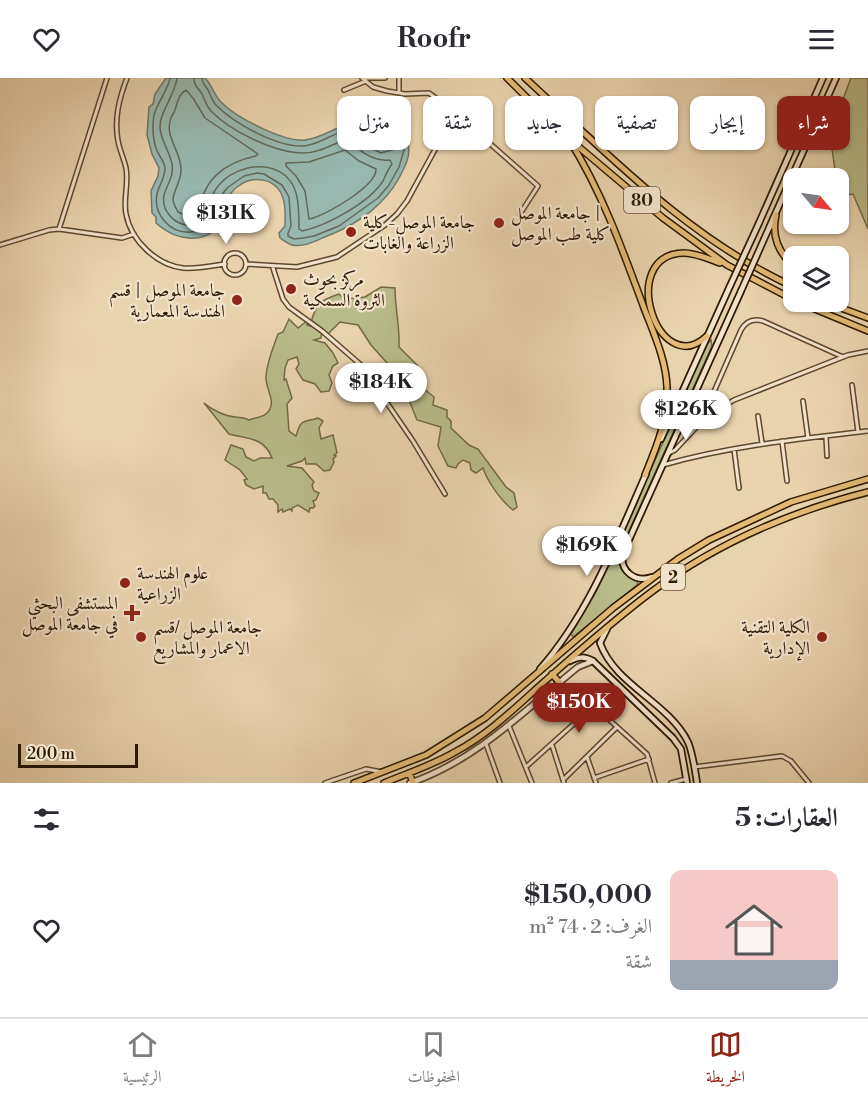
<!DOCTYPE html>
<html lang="ar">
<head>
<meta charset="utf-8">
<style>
  body { margin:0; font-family:"Libre Bodoni",Amiri,serif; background:#f7f7f7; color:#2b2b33; direction:rtl; height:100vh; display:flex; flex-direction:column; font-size:22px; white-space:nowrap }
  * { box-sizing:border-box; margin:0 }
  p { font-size:20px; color:#7c7c81 }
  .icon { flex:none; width:33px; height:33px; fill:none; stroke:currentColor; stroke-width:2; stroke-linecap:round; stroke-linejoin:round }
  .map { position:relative; height:705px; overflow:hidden; direction:ltr }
  .sheet { display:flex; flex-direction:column; background:#fff; flex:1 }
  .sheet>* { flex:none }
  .banner { position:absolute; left:18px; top:18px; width:832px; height:54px; direction:rtl; display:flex; gap:12px }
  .needle { width:39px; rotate:119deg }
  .buttons { position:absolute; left:783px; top:90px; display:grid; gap:12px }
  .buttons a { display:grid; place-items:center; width:66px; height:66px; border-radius:12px; background:#fff; box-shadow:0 2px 4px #0004; font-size:30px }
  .scale { position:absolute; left:18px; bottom:15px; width:120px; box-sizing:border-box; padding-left:6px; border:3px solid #2e1902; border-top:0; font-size:16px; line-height:21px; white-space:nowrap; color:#2e1902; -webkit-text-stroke:4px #f1e2ca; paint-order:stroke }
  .price { position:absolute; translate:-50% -51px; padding:0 14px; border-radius:21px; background:#fff; color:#222; font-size:20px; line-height:39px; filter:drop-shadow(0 2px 3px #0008) }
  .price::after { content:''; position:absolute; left:50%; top:36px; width:18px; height:14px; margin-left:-9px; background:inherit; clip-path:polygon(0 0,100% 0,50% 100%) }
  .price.active { background:#8f2418; color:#fff }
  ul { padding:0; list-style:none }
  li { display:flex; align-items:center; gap:18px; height:150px; padding:0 30px }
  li+li { border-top:2px solid #e1e1e2 }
  li span { display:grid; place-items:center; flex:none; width:168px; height:120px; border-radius:12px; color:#555 }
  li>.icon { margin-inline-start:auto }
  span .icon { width:72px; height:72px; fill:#fffc; stroke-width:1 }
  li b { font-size:26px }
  h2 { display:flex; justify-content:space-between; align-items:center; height:72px; padding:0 30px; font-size:26px }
  .pill { padding:0 21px; border-radius:12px; background:#fff; box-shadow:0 2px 4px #0004; font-size:21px; line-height:54px }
  .pill.active { background:#8f2418; color:#fff }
  header { display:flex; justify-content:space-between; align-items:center; height:78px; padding:0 30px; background:#fff; font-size:27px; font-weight:800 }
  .dock { display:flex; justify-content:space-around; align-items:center; height:84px; border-top:2px solid #e1e1e2; background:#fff; font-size:16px; color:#7c7c81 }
  .dock a { display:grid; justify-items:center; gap:3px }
  .dock .active { color:#8f2418 }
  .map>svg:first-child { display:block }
</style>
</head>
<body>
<header><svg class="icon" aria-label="menu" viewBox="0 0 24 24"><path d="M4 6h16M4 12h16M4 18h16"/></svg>Roofr<svg class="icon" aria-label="heart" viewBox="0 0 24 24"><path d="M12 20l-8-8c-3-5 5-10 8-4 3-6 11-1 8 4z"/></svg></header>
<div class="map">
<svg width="868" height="705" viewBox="0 0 868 705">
  <rect width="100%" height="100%" fill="#e9d3ad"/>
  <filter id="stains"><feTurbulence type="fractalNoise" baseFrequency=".00333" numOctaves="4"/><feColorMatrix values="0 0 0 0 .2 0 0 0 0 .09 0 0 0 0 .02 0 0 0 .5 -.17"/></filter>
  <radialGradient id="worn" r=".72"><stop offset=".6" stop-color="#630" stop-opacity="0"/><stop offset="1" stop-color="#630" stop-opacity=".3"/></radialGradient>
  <path fill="#b8bc89" stroke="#736a46" stroke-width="1.5" d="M851 0H868V151L853 116 839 118 838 100H836L830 56Z
    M381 209 395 210C395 230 400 249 399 269L418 288V306L434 319 433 327 447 332V339L451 343V350L469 367 478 371 506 409 514 415 517 429 513 432C502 424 487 403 483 390L476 395 471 392 470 385 463 382 458 386 456 390 448 388 438 368 441 349 417 342 409 322 401 314 387 285 371 267 358 247 340 244 327 257 322 253 321 260 314 262 325 265 333 275 338 285 333 288 329 297 332 305 329 313 321 314 315 306 303 302 296 291 299 286 297 279 288 282 285 290 284 302 286 301 292 320 287 326 289 353 296 358C301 340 303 345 318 340L323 343 319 350 321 361 333 357 337 375 334 377 336 378 333 381 334 384 330 392 324 393 316 386H306L305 380 302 383 287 388 302 390 314 404 312 407 314 413 319 415 316 422 313 423 315 428 313 430H310L309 434 298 427 292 430V433L290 431 283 434 282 431 278 434V427L273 421H269L266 415H263V408L254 411 246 407 244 402 247 401 240 392 225 382 231 367 243 371 246 379 254 383 260 380H272C264 359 248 361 229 356L204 325C212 332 225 338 235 339 241 340 243 339 249 342 256 339 266 340 270 331 275 321 265 310 266 298 267 284 273 270 278 256L283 254 289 241 298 250 308 242 307 247 322 252 320 249 311 244C317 224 319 223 339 216L344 221 365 219Z
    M711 262 712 268 620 473C616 488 625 499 638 503L637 507 573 559 571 556 597 512 707 266Z"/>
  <path fill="#98b7af" stroke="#6e786a" stroke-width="1.5" d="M166 0H205C212 7 214 17 221 24 235 39 283 64 305 62 325 60 339 45 358 45 359 58 372 65 383 69L393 66 400 60 407 61C412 76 406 87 399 100 385 126 359 145 332 156 320 160 307 170 292 167 288 166 283 162 280 160L279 155 285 148C285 139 286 128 283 120 276 99 252 97 237 109 230 114 228 122 222 127L223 141C208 169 176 163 156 145V139L152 135 151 113 158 98 159 90 152 76 147 57 149 29 153 26 155 16Z"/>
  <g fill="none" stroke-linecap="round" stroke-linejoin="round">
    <path stroke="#636858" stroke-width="1.5" d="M170 0C169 10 156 27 154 37 152 49 153 62 157 73 160 79 164 83 165 90 165 100 159 107 157 116 153 136 170 156 191 154 202 153 212 149 218 139L216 125 227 110 244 98 257 95 264 96 282 107 289 119 291 148 288 155V158L294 161 303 160 314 158 339 148 378 120 389 107 399 89 404 72 402 69 381 75 367 68 351 51C335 53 321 67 303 68 277 69 235 46 217 28 212 24 211 17 208 12 205 7 202 6 202 0
      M177 0C176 11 166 27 162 38 155 56 169 70 172 86 174 99 167 106 164 117 161 133 175 148 191 147 199 146 206 143 211 137 201 91 286 65 297 119 299 129 299 141 299 151L302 153C326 148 369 125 383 103 386 97 388 91 392 86L390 82C372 84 359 72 347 61 333 66 319 75 303 75 275 75 230 53 211 33 206 28 205 22 202 16 198 10 194 8 194 0
      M186 12 193 20 205 40 258 76 256 78C226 84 201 102 200 135L187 138 178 134C176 130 173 126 173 121 174 111 182 102 181 90 180 72 164 58 171 40 172 37 174 35 175 32 178 23 178 17 186 12Z
      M345 72 359 83 376 91C377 108 325 138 309 141L305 113 296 98 286 88V85L309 84Z"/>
    <g stroke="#5d482d" stroke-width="6">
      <path id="minor" d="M127 0C119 21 114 41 118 63 120 73 124 81 126 90 129 106 123 121 126 136 131 163 157 187 183 190 197 191 211 188 225 186
        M365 0H385
        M399 0V15
        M344 12 366 3
        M446 27 538 108 520 136
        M446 54 456 48 468 47
        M59 151 107 0
        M0 167 49 152 59 151 122 160 134 156
        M224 186a11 11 0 1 1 22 0a11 11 0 1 1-22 0Z
        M246 186 297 189 337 179 385 147 397 136 407 123 444 55 448 37 444 26 429 15 405 16 387 13 373 9 362 0
        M273 190 283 221 289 229 322 253 361 287 413 363 445 416
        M852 307 858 354
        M803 323 808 360
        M758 338 762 365
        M702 341 741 252C746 243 753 240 763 243L843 279
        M826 359 827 378
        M782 363 787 403
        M734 371 739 410
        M669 375 675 372 706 339 734 322 848 277 868 273
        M663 387C730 368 799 361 868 353
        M594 628 647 676 655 705
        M509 648 532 705
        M486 666 500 705
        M552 667 564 705
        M587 679 596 705
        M527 688 617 607
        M694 689 782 678 791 683 809 705
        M594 700 649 681
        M563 702 617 649
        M325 705 366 691 382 694
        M671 705 686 701"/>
    </g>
    <g stroke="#5d482d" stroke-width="8">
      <path id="tertiary" d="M410 705C477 682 525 632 578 589L593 583"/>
    </g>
    <g stroke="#2e1902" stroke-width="8">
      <path id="secondary" d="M759 145 823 0
        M769 150 836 0
        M661 361 730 208
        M652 499C635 505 619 493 623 475L741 213
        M607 551 600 565C615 607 668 624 688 664 693 676 695 692 697 705
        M570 583C579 579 584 578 593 583L673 660 681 671 687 705
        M540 591C589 535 616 464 646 396"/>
    </g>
    <g stroke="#2e1902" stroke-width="8">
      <path id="trunk" d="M507 0 567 59 663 140 727 187 794 222
        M525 0C609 77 689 161 794 209
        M570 63C602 114 623 173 644 230 654 256 666 282 667 309 668 341 657 368 645 397
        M776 137C771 159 779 174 794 190
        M798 224 868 253
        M825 224 868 240
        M707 258C658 304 616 176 684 175 696 175 709 181 720 185
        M552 596 559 604
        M409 695 413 704
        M354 705 426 677 485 640 613 530 678 481 709 462 791 424 868 401
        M384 705C408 695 433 687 455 674 489 656 517 628 545 603 579 573 614 542 650 515 715 466 789 434 868 414"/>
    </g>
    <use href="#minor" stroke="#f1e2ca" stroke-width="3"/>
    <use href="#tertiary" stroke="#f1e2ca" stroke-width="4.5"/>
    <use href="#secondary" stroke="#f1e2ca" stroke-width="4.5"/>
    <use href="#trunk" stroke="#e4ba76" stroke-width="5"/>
    <g stroke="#2e1902" stroke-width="8" stroke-linecap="butt">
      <path id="secondary-bridge" d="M730 208 759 145
        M741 213 769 150"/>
    </g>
    <use href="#secondary-bridge" stroke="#f1e2ca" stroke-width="4.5"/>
  </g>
  <g fill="#8f2418" stroke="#f1e2ca" stroke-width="2">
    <circle cx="499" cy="145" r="6"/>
    <circle cx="351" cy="154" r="6"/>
    <circle cx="291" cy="211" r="6"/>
    <circle cx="237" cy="222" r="6"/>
    <circle cx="125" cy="505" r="6"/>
    <path d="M129 526h6v6h6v6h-6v6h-6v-6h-6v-6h6z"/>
    <circle cx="141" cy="559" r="6"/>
    <circle cx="822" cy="559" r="6"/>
  </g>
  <g text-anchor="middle" stroke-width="4.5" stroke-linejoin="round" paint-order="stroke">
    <g fill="#f1e2ca" stroke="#68553e" stroke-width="1.5">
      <rect x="624" y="109" width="36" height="26" rx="4.5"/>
      <rect x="661" y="486" width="24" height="26" rx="4.5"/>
    </g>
    <g font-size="16" font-weight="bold" fill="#2e1902">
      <text x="642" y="128">80</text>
      <text x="673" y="505">2</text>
    </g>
    <g font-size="18" fill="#2e1902" stroke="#f1e2ca" text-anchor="start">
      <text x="511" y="141">جامعة الموصل |<tspan x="511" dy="21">كلية طب الموصل</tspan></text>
      <text x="363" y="150">جامعة الموصل-كلية<tspan x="363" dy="21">الزراعة والغابات</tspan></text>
      <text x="303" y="207">مركز بحوث<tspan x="303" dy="21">الثروة السمكية</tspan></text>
      <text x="225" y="218" text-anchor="end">جامعة الموصل | قسم<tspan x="225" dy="21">الهندسة المعمارية</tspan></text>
      <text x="137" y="501">علوم الهندسة<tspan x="137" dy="21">الزراعية</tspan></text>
      <text x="118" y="531" text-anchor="end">المستشفى البحثي<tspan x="118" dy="21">في جامعة الموصل</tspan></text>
      <text x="153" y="555">جامعة الموصل /قسم<tspan x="153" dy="21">الاعمار والمشاريع</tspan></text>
      <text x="810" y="555" text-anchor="end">الكلية التقنية<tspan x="810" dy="21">الإدارية</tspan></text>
    </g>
  </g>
  <rect width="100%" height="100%" filter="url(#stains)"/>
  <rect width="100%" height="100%" fill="url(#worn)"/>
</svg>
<div class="buttons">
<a><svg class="needle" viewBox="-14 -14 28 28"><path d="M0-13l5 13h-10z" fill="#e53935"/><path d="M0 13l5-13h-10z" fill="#7c7c81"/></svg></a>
<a><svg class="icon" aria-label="layers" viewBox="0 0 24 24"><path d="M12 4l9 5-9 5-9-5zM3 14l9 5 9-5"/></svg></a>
</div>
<div class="scale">200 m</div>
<b class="price" style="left:226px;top:167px">$131K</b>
<b class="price" style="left:381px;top:336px">$184K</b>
<b class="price" style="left:686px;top:363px">$126K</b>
<b class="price" style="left:587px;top:499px">$169K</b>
<b class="price active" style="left:579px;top:656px">$150K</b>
<div class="banner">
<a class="pill active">شراء</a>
<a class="pill">إيجار</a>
<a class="pill">تصفية</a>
<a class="pill">جديد</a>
<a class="pill">شقة</a>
<a class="pill">منزل</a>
</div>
</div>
<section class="sheet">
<h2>العقارات: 5<svg class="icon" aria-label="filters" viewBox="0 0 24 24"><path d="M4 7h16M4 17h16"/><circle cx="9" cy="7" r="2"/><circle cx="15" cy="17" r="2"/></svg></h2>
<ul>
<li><span style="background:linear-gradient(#f6c9c9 75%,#9aa5b1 0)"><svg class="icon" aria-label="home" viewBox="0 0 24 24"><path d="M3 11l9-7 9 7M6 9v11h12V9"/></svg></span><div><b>$150,000</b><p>الغرف: 2 · 74 m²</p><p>شقة</p></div><svg class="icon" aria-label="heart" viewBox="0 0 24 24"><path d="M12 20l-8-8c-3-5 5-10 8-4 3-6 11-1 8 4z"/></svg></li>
</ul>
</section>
<nav class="dock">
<a class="active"><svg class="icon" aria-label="map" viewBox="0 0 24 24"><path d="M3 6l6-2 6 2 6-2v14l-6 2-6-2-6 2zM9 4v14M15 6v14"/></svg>الخريطة</a>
<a><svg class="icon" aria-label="saved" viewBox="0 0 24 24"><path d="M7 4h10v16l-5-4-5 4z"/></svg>المحفوظات</a>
<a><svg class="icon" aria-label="home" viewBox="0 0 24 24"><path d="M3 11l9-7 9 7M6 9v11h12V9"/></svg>الرئيسية</a>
</nav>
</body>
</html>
